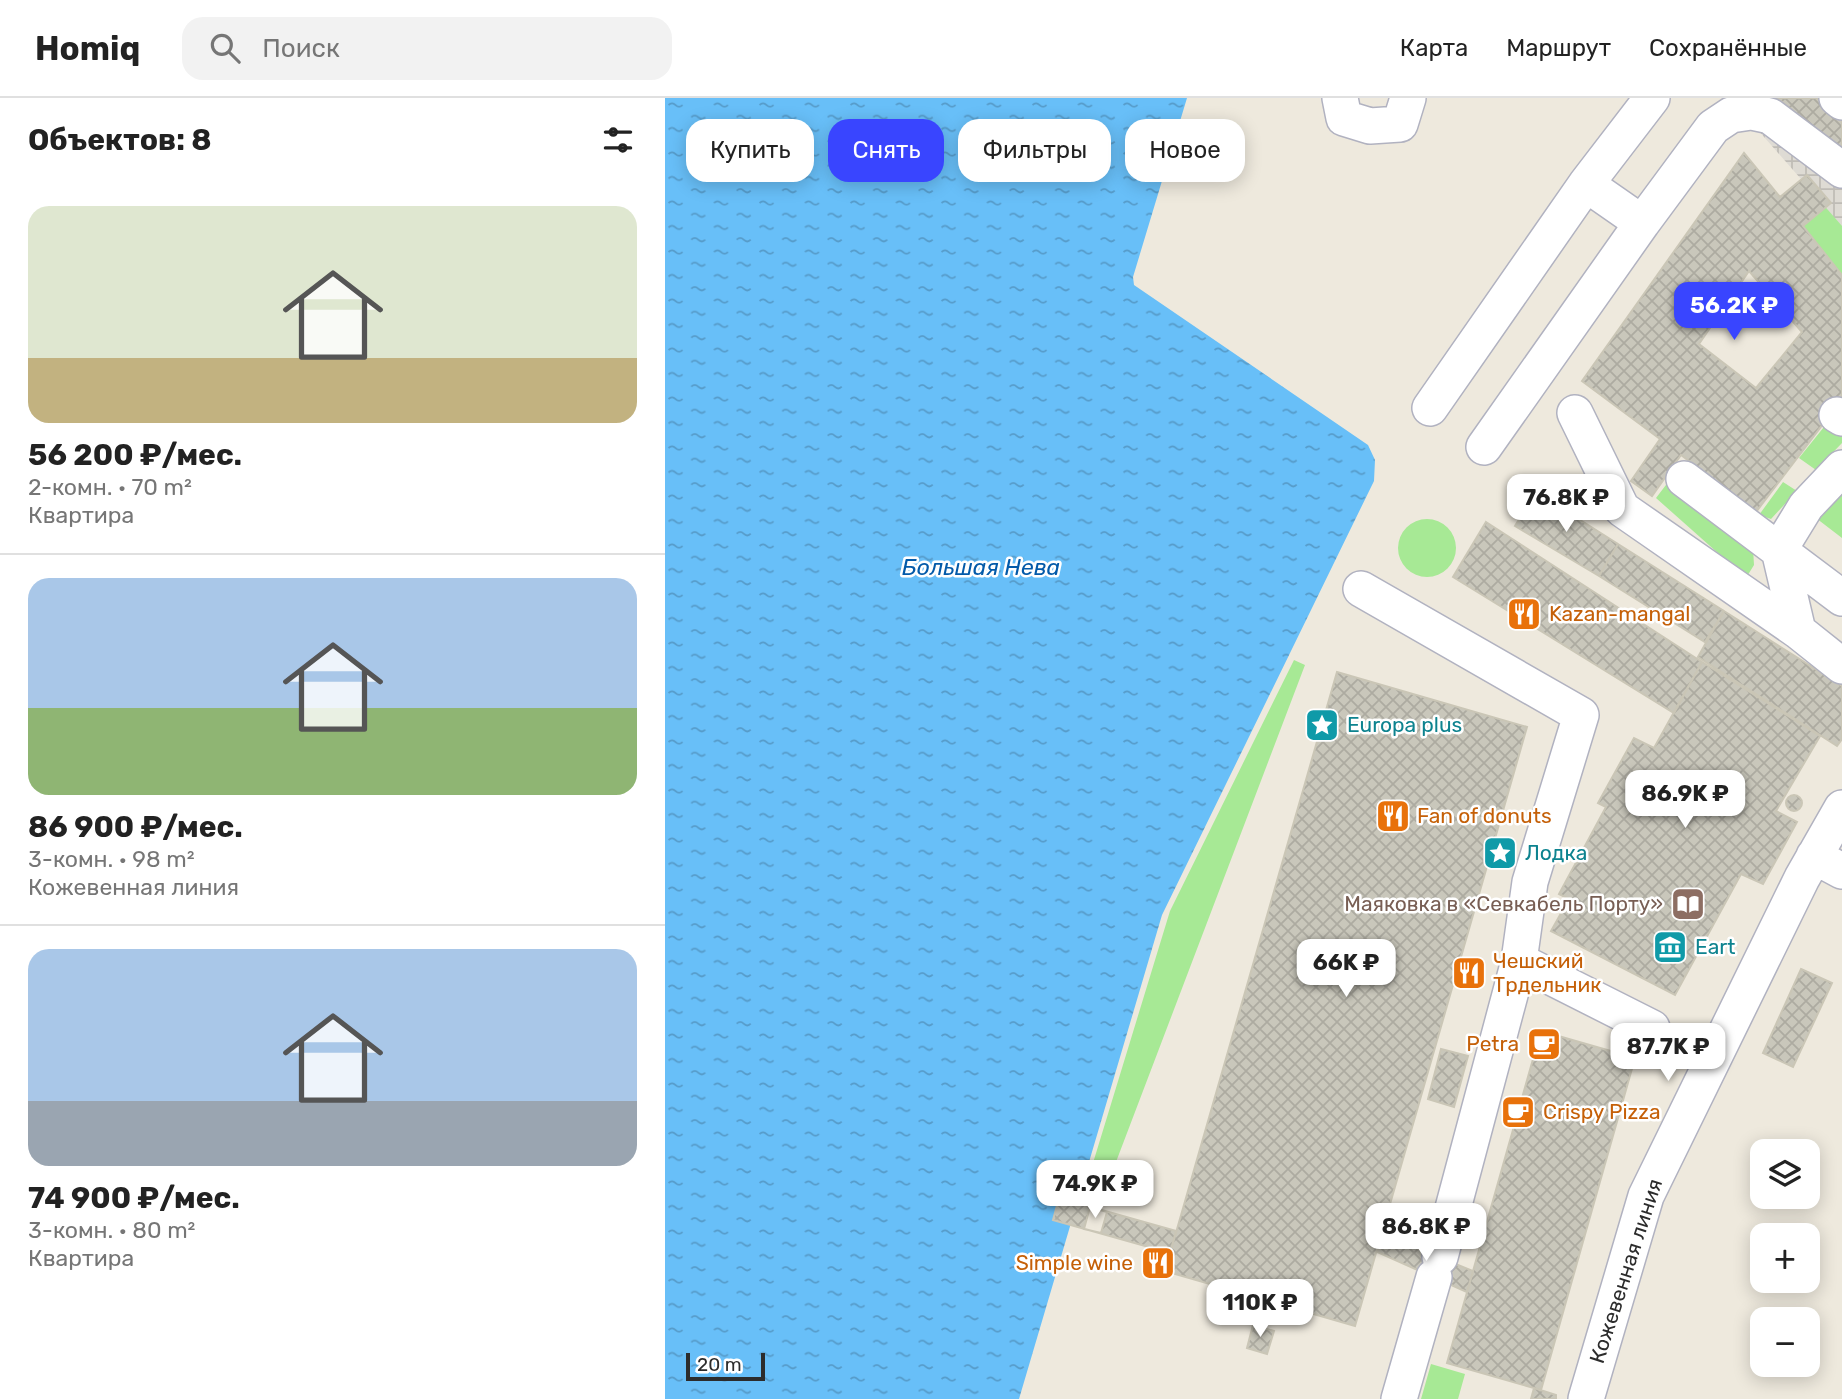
<!DOCTYPE html>
<html lang="ru">
<head>
<meta charset="utf-8">
<style>
  body { margin:0; font-family:Rubik,sans-serif; background:#f2f2f2; color:#222; height:100vh; display:flex; flex-direction:column; font-size:26px; white-space:nowrap }
  * { box-sizing:border-box; margin:0 }
  p { font-size:23px; color:#767676 }
  .icon { flex:none; width:38px; height:38px; fill:none; stroke:currentColor; stroke-width:2; stroke-linecap:round; stroke-linejoin:round }
  .map { position:relative; flex:1; overflow:hidden }
  .panel { display:flex; flex-direction:column; background:#fff; width:665px }
  .panel>* { flex:none }
  .hud { position:absolute; left:21px; top:21px; width:665px; height:63px; display:flex; gap:14px }
  .tools { position:absolute; left:1085px; top:1041px; display:grid; gap:14px }
  .tools a { display:grid; place-items:center; width:70px; height:70px; border-radius:14px; background:#fff; box-shadow:0 4px 18px #0003; font-size:35px }
  .scale { position:absolute; left:21px; bottom:18px; width:79px; box-sizing:border-box; padding-left:7px; border:4px solid #2c2c2c; border-top:0; font-size:19px; line-height:24px; white-space:nowrap; color:#2c2c2c; -webkit-text-stroke:5px #fff; paint-order:stroke }
  .price { position:absolute; translate:-50% -60px; padding:0 16px; border-radius:14px; background:#fff; color:#222; font-size:23px; line-height:46px; filter:drop-shadow(0 2px 4px #0008) }
  .price::after { content:''; position:absolute; left:50%; top:42px; width:21px; height:16px; margin-left:-10px; background:inherit; clip-path:polygon(0 0,100% 0,50% 100%) }
  .price.selected { background:#3945ff; color:#fff }
  ul { padding:0; list-style:none }
  li { display:grid; align-content:center; gap:14px; height:371px; padding:0 28px }
  li+li { border-top:2px solid #e0e0e0 }
  li span { display:grid; place-items:center; height:217px; border-radius:21px; color:#555 }
  li>.icon { margin-inline-start:auto }
  span .icon { width:126px; height:126px; fill:#fffc; stroke-width:1 }
  li b { font-size:30px }
  h2 { display:flex; justify-content:space-between; align-items:center; height:84px; padding:0 28px; font-size:30px }
  .pill { padding:0 24px; border-radius:21px; background:#fff; box-shadow:0 4px 18px #0003; font-size:24px; line-height:63px }
  .pill.selected { background:#3945ff; color:#fff }
  header { display:flex; align-items:center; gap:42px; box-sizing:border-box; height:98px; padding:0 35px; background:#fff; border-bottom:2px solid #e0e0e0 }
  header strong { font-size:33px }
  nav { display:flex; gap:38px; margin-inline-start:auto; font-size:24px }
  .search { width:490px; height:63px; background:#f2f2f2; display:flex; align-items:center; gap:18px; box-sizing:border-box; padding:0 24px; border-radius:21px; color:#767676; font-size:26px }
  main { display:flex; flex:1; min-height:0 }
  .map>svg:first-child { display:block }
</style>
</head>
<body>
<header>
<strong>Homiq</strong>
<div class="search"><svg class="icon" aria-label="search" viewBox="0 0 24 24"><circle cx="10" cy="10" r="6"/><path d="M15 15l6 6"/></svg>Поиск</div>
<nav><a>Карта</a><a>Маршрут</a><a>Сохранённые</a></nav>
</header>
<main>
<section class="panel">
<h2>Объектов: 8<svg class="icon" aria-label="filters" viewBox="0 0 24 24"><path d="M4 7h16M4 17h16"/><circle cx="9" cy="7" r="2"/><circle cx="15" cy="17" r="2"/></svg></h2>
<ul>
<li><span style="background:linear-gradient(#dfe7d0 70%,#c2b280 0)"><svg class="icon" aria-label="home" viewBox="0 0 24 24"><path d="M3 11l9-7 9 7M6 9v11h12V9"/></svg></span><div><b>56 200 ₽/мес.</b><p>2-комн. · 70 m²</p><p>Квартира</p></div></li>
<li><span style="background:linear-gradient(#a9c7e8 60%,#8fb573 0)"><svg class="icon" aria-label="home" viewBox="0 0 24 24"><path d="M3 11l9-7 9 7M6 9v11h12V9"/></svg></span><div><b>86 900 ₽/мес.</b><p>3-комн. · 98 m²</p><p>Кожевенная линия</p></div></li>
<li><span style="background:linear-gradient(#a9c7e8 70%,#9aa5b1 0)"><svg class="icon" aria-label="home" viewBox="0 0 24 24"><path d="M3 11l9-7 9 7M6 9v11h12V9"/></svg></span><div><b>74 900 ₽/мес.</b><p>3-комн. · 80 m²</p><p>Квартира</p></div></li>
</ul>
</section>
<div class="map">
<svg width="1177" height="1301" viewBox="0 0 1177 1301">
  <defs>
    <pattern id="plaza-grid" width="8" height="8" patternUnits="userSpaceOnUse" patternTransform="scale(1.75)"><rect width="8" height="8" fill="#dedbd4"/><path d="M0 4h8M4 0v8" fill="none" stroke="#bfbcb6"/></pattern>
    <pattern id="water-ripples" width="26" height="14" patternUnits="userSpaceOnUse" patternTransform="scale(1.75)"><rect width="26" height="14" fill="#68bff8"/><path d="M2 4q2-2 4 0t4 0M15 11q2-2 4 0t4 0" fill="none" stroke="#569bc9"/></pattern>
    <pattern id="building-cross-hatch" width="8" height="8" patternUnits="userSpaceOnUse" patternTransform="scale(1.75)"><rect width="8" height="8" fill="#c9c7bb"/><path d="M0 0l8 8M0 8l8-8" fill="none" stroke="#adaba1"/></pattern>
  </defs>
  <rect width="100%" height="100%" fill="#eee9dd"/>
  <path fill="#a7e995" d="M1171 101 1177 106V177L1138 128Z
    M1167 319 1177 328V345L1151 372 1134 360Z
    M1004 383 1088 450 1089 467 1081 480 991 400Z
    M1118 384 1132 393 1106 421 1094 417Z
    M1177 386V440L1147 417Z
    M733 450a29 29 0 1 1 58 0a29 29 0 1 1-58 0Z
    M629 562 640 567 435 1106 417 1101 505 813Z
    M766 1266 800 1276 793 1301H756Z"/>
  <path fill="url(#plaza-grid)" d="M1081 0H1177V128L1079 16Z"/>
  <path fill="url(#water-ripples)" d="M0 0H522L468 179 469 187 703 347 710 362 709 383 497 817 354 1301H0Z"/>
  <path fill="url(#building-cross-hatch)" stroke="#cac6b6" stroke-width="2" fill-rule="evenodd" d="M1112 0H1151L1177 21V52Z
    M1079 55 1115 99 1142 77 1166 105 1138 128 1177 177V301L1091 414 1016 357 987 398 966 383 995 341 917 283ZM1084 173 1137 234 1091 290 1034 246Z
    M871 394 953 446 934 478 850 428Z
    M821 424 1037 564 1009 615 788 479Z
    M953 446 1059 513 1040 544 934 478Z
    M1059 513 1177 588V641L1172 648 1033 559Z
    M1037 564 1155 638 1111 713 1132 724 1098 786 1076 776 1010 897 886 833 904 801 894 796 941 709 933 705 969 640 989 650Z
    M672 574 862 629 690 1228 500 1173Z
    M1121 705a8 8 0 1 1 16 0a8 8 0 1 1-16 0Z
    M1136 871 1167 885 1128 969 1098 955Z
    M876 933 970 960 876 1292 782 1265Z
    M776 951 803 958 789 1009 763 1001Z
    M394 1100 511 1133 505 1155 388 1122Z
    M425 1109 442 1114 436 1135 419 1131Z
    M717 1136 808 1173 802 1194 712 1154Z
    M588 1227 609 1233 602 1256 582 1250Z
    M869 1290 891 1297V1301H866Z"/>
  <g fill="none" stroke-linecap="round" stroke-linejoin="round">
    <g stroke="#b1b2c0" stroke-width="38">
      <path id="minor" d="M675 0 679 20 705 28 735 26 743 0
        M1172 0 1177 4
        M921 86 977 125
        M765 310 921 86 987 0
        M910 315 957 411 1133 533 1177 568
        M1172 317 1177 320
        M819 349 977 125 1048 29 1066 17 1086 14 1105 18 1177 72
        M1019 381 1177 500
        M696 491 916 617 865 784 854 863
        M1133 533 1114 452 1141 408 1177 370
        M1149 758 1177 773
        M775 1159 854 863 987 930
        M734 1301 769 1179
        M921 1301 981 1098 1137 780 1177 710"/>
    </g>
    <use href="#minor" stroke="#fff" stroke-width="35"/>
  </g>
  <defs>
    <g id="restaurant-square" transform="scale(1.75)"><rect x="-9" y="-9" width="18" height="18" rx="4" fill="#e8710a" stroke="#fff"/><path d="M-5-6h1v4h1v-4h1v4h1v-4h1v5L-1.5 .5V6h-2V.5L-5-1ZM5-6V6H3V1.5H1.5Q1.5-4 5-6Z" fill="#fff"/></g>
    <g id="sight-square" transform="scale(1.75)"><rect x="-9" y="-9" width="18" height="18" rx="4" fill="#0f9aa8" stroke="#fff"/><path d="M0-6L1.8-2.2L6-1.7L2.9 1.2L3.7 5.4L0 3.3L-3.7 5.4L-2.9 1.2L-6-1.7L-1.8-2.2Z" fill="#fff"/></g>
    <g id="library-square" transform="scale(1.75)"><rect x="-9" y="-9" width="18" height="18" rx="4" fill="#8d6e63" stroke="#fff"/><path d="M-6-4Q-3-5.5-.7-3.5V5Q-3 3-6 4ZM6-4Q3-5.5 .7-3.5V5Q3 3 6 4Z" fill="#fff"/></g>
    <g id="museum-square" transform="scale(1.75)"><rect x="-9" y="-9" width="18" height="18" rx="4" fill="#0f9aa8" stroke="#fff"/><path d="M0-6L6-3V-2H-6V-3ZM-5-1h2V3h-2ZM-1-1h2V3h-2ZM3-1h2V3H3ZM-6 4H6V6H-6Z" fill="#fff"/></g>
    <g id="cafe-square" transform="scale(1.75)"><rect x="-9" y="-9" width="18" height="18" rx="4" fill="#e8710a" stroke="#fff"/><path d="M-5.5-4.5H6V0H3Q3 3.5 0 3.5H-2.5Q-5.5 3.5-5.5 0ZM3-3.2v2h1.7v-2ZM-6 4.5H4V6H-6Z" fill="#fff"/></g>
  </defs>
  <g fill-rule="evenodd">
    <use href="#restaurant-square" x="859" y="516"/>
    <use href="#sight-square" x="657" y="627"/>
    <use href="#restaurant-square" x="728" y="718"/>
    <use href="#sight-square" x="835" y="755"/>
    <use href="#library-square" x="1023" y="806"/>
    <use href="#museum-square" x="1005" y="849"/>
    <use href="#restaurant-square" x="804" y="875"/>
    <use href="#cafe-square" x="879" y="946"/>
    <use href="#cafe-square" x="853" y="1014"/>
    <use href="#restaurant-square" x="493" y="1165"/>
  </g>
  <g text-anchor="middle" stroke-width="5" stroke-linejoin="round" paint-order="stroke">
    <g font-size="21" fill="#c56008" stroke="#fff" text-anchor="start">
      <text x="884" y="523">Kazan-mangal</text>
      <text x="752" y="725">Fan of donuts</text>
      <text x="828" y="870">Чешский<tspan x="828" dy="24">Трдельник</tspan></text>
      <text x="854" y="953" text-anchor="end">Petra</text>
      <text x="878" y="1021">Crispy Pizza</text>
      <text x="468" y="1172" text-anchor="end">Simple wine</text>
    </g>
    <g font-size="21" fill="#0d838f" stroke="#fff" text-anchor="start">
      <text x="682" y="634">Europa plus</text>
      <text x="860" y="762">Лодка</text>
      <text x="1030" y="856">Eart</text>
    </g>
    <g font-size="21" fill="#785e54" stroke="#fff" text-anchor="end">
      <text x="998" y="813">Маяковка в «Севкабель Порту»</text>
    </g>
    <g font-size="21" fill="#2c2c2c" stroke="#fff">
      <text transform="translate(961 1173) rotate(-72)" y="7">Кожевенная линия</text>
    </g>
    <g font-size="23" font-style="italic" fill="#035aa9" stroke="#fff">
      <text x="316" y="477">Большая Нева</text>
    </g>
  </g>
</svg>
<div class="tools">
<a><svg class="icon" aria-label="layers" viewBox="0 0 24 24"><path d="M12 4l9 5-9 5-9-5zM3 14l9 5 9-5"/></svg></a>
<a>+</a>
<a>−</a>
</div>
<div class="scale">20 m</div>
<b class="price selected" style="left:1069px;top:244px">56.2K ₽</b>
<b class="price" style="left:901px;top:436px">76.8K ₽</b>
<b class="price" style="left:1020px;top:732px">86.9K ₽</b>
<b class="price" style="left:681px;top:901px">66K ₽</b>
<b class="price" style="left:1003px;top:985px">87.7K ₽</b>
<b class="price" style="left:430px;top:1122px">74.9K ₽</b>
<b class="price" style="left:761px;top:1165px">86.8K ₽</b>
<b class="price" style="left:595px;top:1241px">110K ₽</b>
<div class="hud">
<a class="pill">Купить</a>
<a class="pill selected">Снять</a>
<a class="pill">Фильтры</a>
<a class="pill">Новое</a>
</div>
</div>
</main>
</body>
</html>
